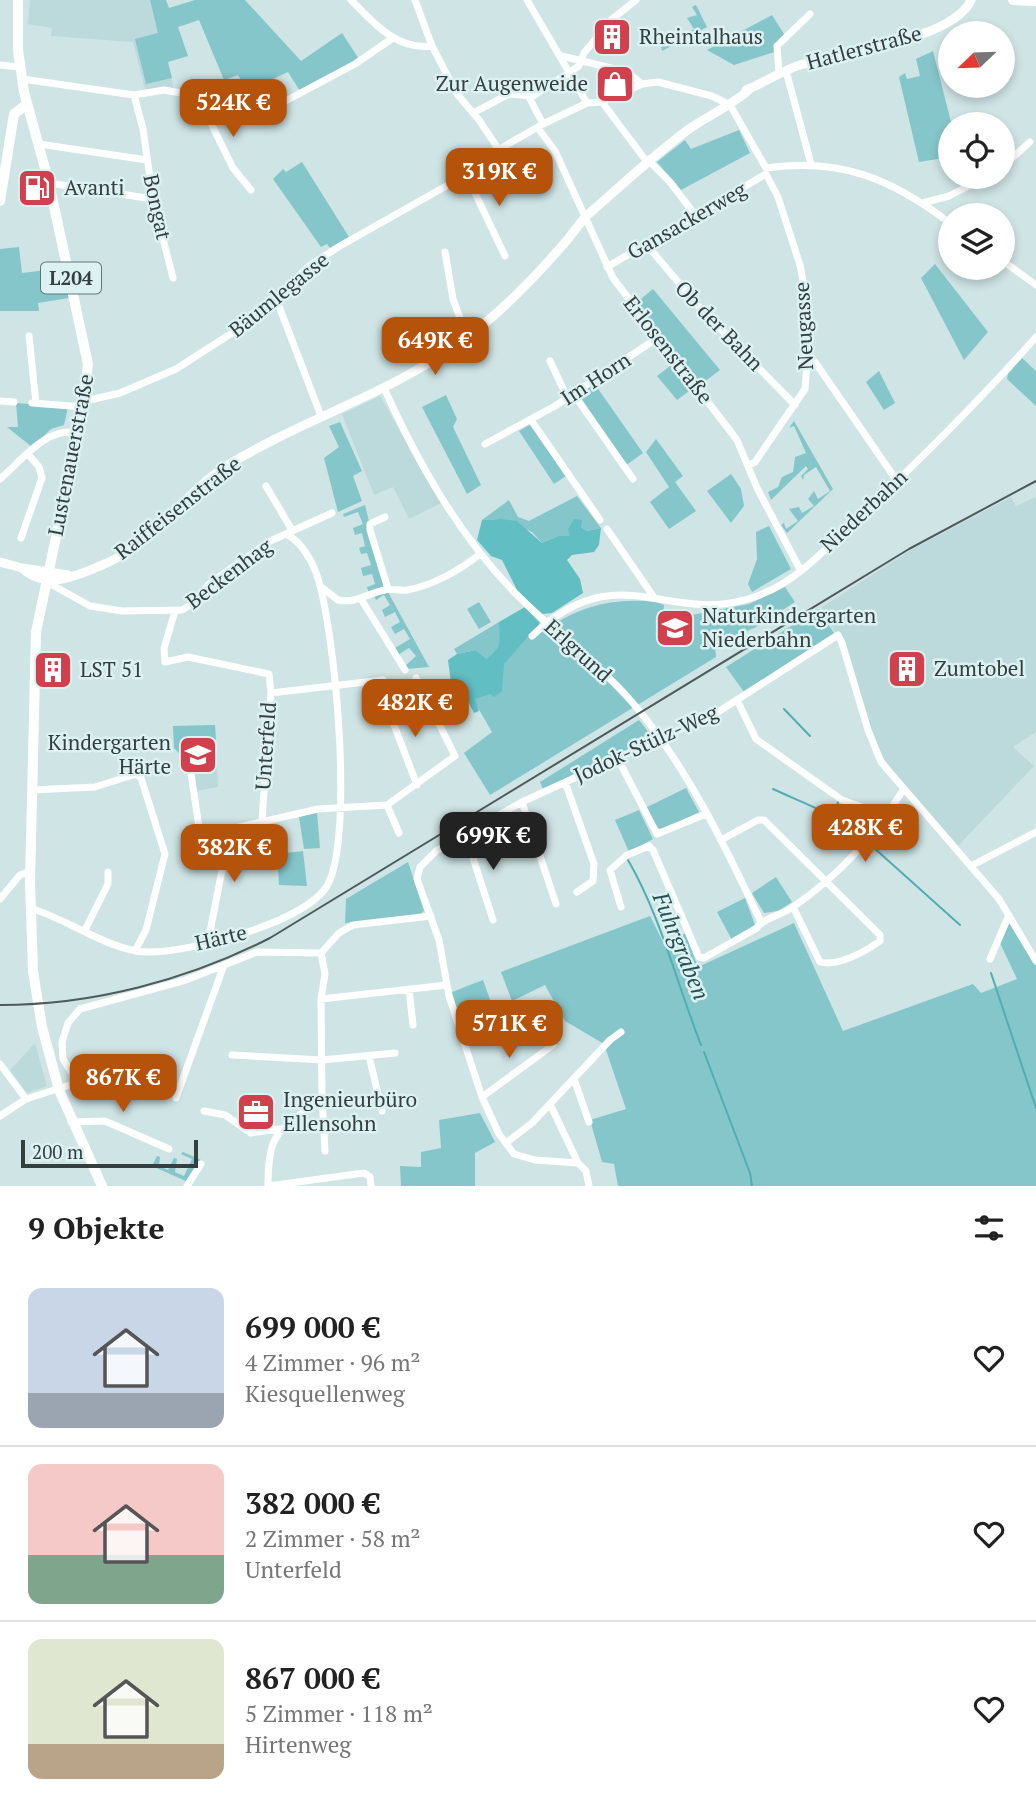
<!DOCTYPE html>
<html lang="de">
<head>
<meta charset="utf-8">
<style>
  body { margin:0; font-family:"PT Serif",serif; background:#f6f6f6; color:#222; height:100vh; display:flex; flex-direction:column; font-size:26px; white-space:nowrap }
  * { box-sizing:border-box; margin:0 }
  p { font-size:23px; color:#767676 }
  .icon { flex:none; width:38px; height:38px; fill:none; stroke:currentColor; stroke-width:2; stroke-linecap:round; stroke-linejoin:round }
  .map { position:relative; height:1186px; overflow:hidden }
  .side { display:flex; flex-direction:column; background:#fff; flex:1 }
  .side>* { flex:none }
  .needle { width:46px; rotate:247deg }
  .buttons { position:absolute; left:938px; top:21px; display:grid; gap:14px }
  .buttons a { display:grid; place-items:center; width:77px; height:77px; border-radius:50%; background:#fff; box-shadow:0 4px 10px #0003; font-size:35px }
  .scale { position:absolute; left:21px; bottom:18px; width:177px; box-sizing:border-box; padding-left:7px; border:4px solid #363f3f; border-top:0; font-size:19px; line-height:24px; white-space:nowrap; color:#363f3f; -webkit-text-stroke:5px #dcf1f2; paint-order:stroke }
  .price { position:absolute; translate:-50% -60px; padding:0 16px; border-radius:14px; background:#b45309; color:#fff; font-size:23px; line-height:46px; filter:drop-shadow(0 2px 4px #0008) }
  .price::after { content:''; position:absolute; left:50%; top:42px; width:21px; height:16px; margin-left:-10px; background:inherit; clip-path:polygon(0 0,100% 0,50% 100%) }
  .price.active { background:#222; color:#fff }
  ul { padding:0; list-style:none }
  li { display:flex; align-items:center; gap:21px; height:175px; padding:0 28px }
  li+li { border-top:2px solid #e0e0e0 }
  li span { display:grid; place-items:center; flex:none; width:196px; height:140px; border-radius:14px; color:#555 }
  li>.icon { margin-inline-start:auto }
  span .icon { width:84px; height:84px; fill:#fffc; stroke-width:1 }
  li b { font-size:30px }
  h2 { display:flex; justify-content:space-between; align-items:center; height:84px; padding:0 28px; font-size:30px }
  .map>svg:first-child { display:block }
</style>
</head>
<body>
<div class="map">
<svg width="1036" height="1186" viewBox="0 0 1036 1186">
  <rect width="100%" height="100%" fill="#cfe4e5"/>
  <path fill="#bcdadb" d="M30 0H154L174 91 146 93 133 42 51 36 52 28 28 24Z
    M380 396 441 503 409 519 393 487 374 495 342 414Z
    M1011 497 1016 506 1036 497V732L1013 747 1034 766 958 846 895 774 876 747 846 652 822 607 911 550Z
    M215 725 218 787 196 791 192 761H187L174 748 173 726Z
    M35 1043 47 1086 27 1093 10 1070Z"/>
  <path fill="#85c6ca" d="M150 0H166L169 8 195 0H245L301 61 342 33 359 59 300 91 288 72 266 82 279 102 254 103 238 75 224 80 199 20 178 27 188 56 168 62 172 78 146 84 135 39 158 33Z
    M696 5 707 27 662 51 660 38 666 47 694 29 687 18 697 15 692 7Z
    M772 15 784 34 774 52 734 65 707 50Z
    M933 51 951 122 962 121 963 124H950V157L919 162 899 77 905 73 907 79 920 76 916 59Z
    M739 130 750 153 681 190 657 162 685 140 691 149Z
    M302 162 349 237 330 248 327 244 321 247 273 179 283 169 286 172Z
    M19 247 22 273 62 268 69 298 38 303 39 311H0V249Z
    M935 264 988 332 964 360 921 278Z
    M653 289 720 370 700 385 636 303Z
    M1022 358 1036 371V406L1007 379 1008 374Z
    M674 363 693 388 677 400 657 376Z
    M879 371 895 403 884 410 866 382Z
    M594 383 643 453 625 466 578 397 579 392Z
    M446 395 457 419 453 427 481 485 467 494 422 407Z
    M16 403 68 407 64 425 51 429 32 447 7 427H18Z
    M794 421 833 489 787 533 781 525 784 523 786 529 798 521 789 509 799 507 802 513 814 506 808 499 814 491 818 499 830 491 816 467 804 475 803 480 801 476 808 469 806 466 771 500 768 492 778 487 782 477 793 472 795 457 806 453 794 426 789 428Z
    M340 422 362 471 353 476 362 501 338 512 324 458 339 447 329 426Z
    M531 424 566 476 554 484 519 431Z
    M656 439 683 476 675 482 696 511 669 529 650 502 669 487 646 452Z
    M731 474 741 489 744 506 731 523 707 491Z
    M577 496 601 528 587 531 581 527 570 536H558L542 543 532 532 501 519 482 520 509 500 518 517 529 521Z
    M365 505 385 586 369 593 367 587 375 584 372 574 363 576 361 568 371 565 367 553 361 554 359 548 365 546 362 533 355 535 353 528 363 524 358 512 344 517 343 514Z
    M769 526 791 569 752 592 748 584 757 559 756 532Z
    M785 587 795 602 756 627 715 646 716 657 490 795 464 753 492 732 459 675C497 656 502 646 524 611L545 630C578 606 615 597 656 602L664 605 662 637 689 636 692 615 749 604Z
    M388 592 429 667 406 669 404 667 416 656 409 648 398 655 395 648 410 639 404 629 395 634 391 627 400 622 395 612 385 617 382 610 390 605 384 595 376 600 374 596Z
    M479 602 491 622 479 629 467 609Z
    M818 609 834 633 744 692 726 667Z
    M499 622C500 642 504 643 487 659L476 650 457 654 454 649Z
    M639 720 649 733 638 740 640 744 543 789 540 782Z
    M215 725 216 740 190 746 191 761H187L174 748 173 726Z
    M686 788 699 812 662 830 654 826 645 808Z
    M639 810 653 839 629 852 615 820Z
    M317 812 320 848 304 849 299 817Z
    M303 851 307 886 279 885 277 854Z
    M408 862 424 911 419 915 345 923 346 899Z
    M776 877 792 902 778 911 764 913 752 893Z
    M745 898 755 925 732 940 717 912Z
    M650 916 666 948 685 933 698 967 794 923 843 1031 973 984 981 993 1017 979 1000 943 1009 921 1036 955V1186H618L614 1164 602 1162 590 1120 626 1109 604 1044 565 1021 545 985 512 1001 501 972Z
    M483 980 494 1011 462 1027 452 992Z
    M480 1113 495 1142 475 1153V1186H401L400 1166 421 1167V1152L441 1148 439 1120Z
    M183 1152 201 1160 188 1182 152 1166 157 1156 160 1157 159 1166 168 1170 174 1158 177 1159 175 1172 184 1176 192 1159 181 1154Z"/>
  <path fill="#61bec3" d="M501 519 517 521 542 543 558 536H570L568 529 574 519 582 520 581 527 587 531 601 528 599 545 594 552 572 555 567 560 580 579 583 593 552 613 542 614 517 590 502 560 491 556 477 540 482 520Z
    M525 607 540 623 504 664 502 691 494 697 490 694 475 699 479 711 474 713 467 699 453 697 448 660 457 654 476 650 487 659C504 643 499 642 499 622Z"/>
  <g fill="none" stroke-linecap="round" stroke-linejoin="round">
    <path stroke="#50aeb2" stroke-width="2" d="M784 709 810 736
      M773 789C803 803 836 814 861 836
      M835 817 838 802
      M873 847 960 925
      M628 860C661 917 677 984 701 1045
      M991 973 1036 1108
      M704 1052 750 1173 752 1186"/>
    <path stroke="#fff" stroke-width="7" d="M351 0C373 22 397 51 432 46
      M415 0 432 46 457 94 479 120 499 150
      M527 0 587 103
      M562 56 627 72 642 84
      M0 65 20 67
      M786 71 811 164
      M779 74 777 46 810 14
      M22 79 134 95 164 90 236 103 278 105 355 64 393 38
      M134 95 143 129 153 199 173 278
      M197 95 233 168 251 190
      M529 97 543 124
      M602 102 644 158
      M473 113 509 94 533 96 579 66 584 53 611 20 636 0
      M538 128 555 151 613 278 737 440 757 488 801 571
      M39 144 147 160
      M649 161 670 182 696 216
      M1003 166 1030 142
      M466 174 505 256
      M49 183 153 199
      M923 203 949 196 986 177
      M646 244 700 308 795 405
      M445 252 453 299 467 337
      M1003 261 1036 285
      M607 267 766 174
      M277 301 321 416
      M29 336 36 403
      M550 361 567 397
      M815 362 897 481
      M384 388C418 463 460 538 519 597 555 633 598 663 632 702 687 766 725 846 761 922
      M573 393 633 479
      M0 401 14 402
      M85 401 120 393 176 369 257 317 309 266 340 246 455 181 503 147 543 124 587 103 602 102 642 84 658 82 712 96 730 105 766 168C842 158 890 178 950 223
      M32 403 84 407
      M531 420 600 520
      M485 444 555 406 659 337
      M749 465 755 462 805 389 808 351 806 296 800 265 778 197 766 174
      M0 479C22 460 47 426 78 433
      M266 486 292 530
      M385 517 370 524V530L388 589
      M607 529 653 596
      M21 538 42 478 39 467 28 454
      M45 581 90 606 122 611 182 610 192 604 209 584 268 542 332 513
      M320 586 338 600C356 604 368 593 385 590 392 588 399 591 407 590 432 586 460 570 480 554
      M361 599 405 670
      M175 611 164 648 165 662 188 657 269 674 271 693 262 821
      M532 636C620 552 669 629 757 596 799 581 829 545 861 515 922 458 981 399 1036 337
      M271 693 383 680
      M737 700 756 739 842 800 868 809 884 821
      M386 704 417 785
      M618 759 657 834 706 814
      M190 767 199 827 204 835 318 809 387 805 455 756 416 678
      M565 782 594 864 593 881 577 892
      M32 790 95 787 136 774 141 778 165 854 146 930 135 951
      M522 802 556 904
      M387 805 399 833
      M465 833 493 920
      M721 840 758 820H764L880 935V941C866 951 838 967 820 962L793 907
      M971 866 1036 832
      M0 899 20 875 31 871
      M621 907 610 870 627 855 649 846 653 850 699 957 704 958 757 928C763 918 782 915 793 907 838 876 875 836 903 790
      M30 908C66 918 113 953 149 952 191 952 298 924 325 889 356 848 335 619 315 570 309 556 300 541 286 534
      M85 930 108 884V872
      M208 942 230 829
      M990 959 1009 915
      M409 989 413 1025
      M321 999 447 985
      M232 1055 322 1060 395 1053
      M369 1056 382 1111
      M0 1064 26 1099
      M574 1079 589 1122
      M322 1095 325 1151
      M482 1097 553 1045
      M176 1098 224 965
      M550 1104 578 1163
      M204 1111 225 1115 251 1133 279 1129
      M0 1116 26 1099 73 1084V1075L63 1059 62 1042 68 1023 80 1009 186 980 257 952 321 953
      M71 1122 105 1121 169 1149
      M506 1143 532 1123 610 1040 621 1032
      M187 1186 201 1164
      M268 1186C268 1122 284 1134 322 1095L321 999 325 974 321 953 339 933 353 925 431 916
      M268 1186 364 1173 370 1177 371 1186
      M589 1186 586 1171 578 1163 535 1160 514 1154 499 1134 482 1097 449 996 439 940 417 879 420 867 436 851 522 802 718 712 835 637 838 635 842 643 868 730 881 762 999 899 1036 961"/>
    <path stroke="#fff" stroke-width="9" d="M746 90C764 83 781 71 800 65 839 53 954 40 971 0
      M0 562 22 568 68 575
      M22 568C47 592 82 574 109 562 156 540 185 492 228 465 305 418 393 393 466 338 503 311 538 274 568 239 576 229 582 219 592 211 624 183 655 154 689 129 709 115 733 105 751 88"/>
    <path stroke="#fff" stroke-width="10" d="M0 201 14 114 27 104"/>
    <path stroke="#fff" stroke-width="10" d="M18 0V50L24 92 49 183 88 364 82 414 36 632 30 882 33 971 42 1027 59 1090 102 1186
      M1013 0 1036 1"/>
    <path stroke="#4f5a5a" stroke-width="2" d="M0 1005C94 1005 187 980 270 938L909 549 1036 481"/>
  </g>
  <defs>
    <g id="building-square" transform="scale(2.0125)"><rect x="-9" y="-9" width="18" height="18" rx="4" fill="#d0404d" stroke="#dcf1f2"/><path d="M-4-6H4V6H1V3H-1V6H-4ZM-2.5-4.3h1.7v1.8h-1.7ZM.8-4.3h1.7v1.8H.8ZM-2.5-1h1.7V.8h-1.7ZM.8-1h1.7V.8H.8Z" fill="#fff"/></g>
    <g id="shop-square" transform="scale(2.0125)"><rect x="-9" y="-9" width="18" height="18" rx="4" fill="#d0404d" stroke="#dcf1f2"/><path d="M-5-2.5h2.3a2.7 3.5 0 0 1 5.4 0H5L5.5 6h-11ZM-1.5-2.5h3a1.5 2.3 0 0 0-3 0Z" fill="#fff"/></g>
    <g id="fuel-square" transform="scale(2.0125)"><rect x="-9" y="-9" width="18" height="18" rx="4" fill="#d0404d" stroke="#dcf1f2"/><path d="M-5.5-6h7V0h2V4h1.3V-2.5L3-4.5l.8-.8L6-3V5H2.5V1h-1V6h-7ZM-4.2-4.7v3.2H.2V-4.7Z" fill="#fff"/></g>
    <g id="school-square" transform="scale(2.0125)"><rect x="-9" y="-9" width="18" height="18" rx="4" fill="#d0404d" stroke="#dcf1f2"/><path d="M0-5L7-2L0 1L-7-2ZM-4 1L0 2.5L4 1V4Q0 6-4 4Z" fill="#fff"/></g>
    <g id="office-square" transform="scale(2.0125)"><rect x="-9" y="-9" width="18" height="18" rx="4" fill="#d0404d" stroke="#dcf1f2"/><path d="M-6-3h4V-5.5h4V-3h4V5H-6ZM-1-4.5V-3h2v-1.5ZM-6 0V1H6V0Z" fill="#fff"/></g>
  </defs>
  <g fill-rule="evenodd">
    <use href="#building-square" x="612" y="37"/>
    <use href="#shop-square" x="615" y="84"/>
    <use href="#fuel-square" x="37" y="188"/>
    <use href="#school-square" x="675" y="628"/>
    <use href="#building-square" x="907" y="669"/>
    <use href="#building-square" x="53" y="670"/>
    <use href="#school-square" x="198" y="755"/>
    <use href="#office-square" x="256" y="1112"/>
  </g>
  <g text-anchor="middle" stroke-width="5" stroke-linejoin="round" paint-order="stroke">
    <rect fill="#dcf1f2" stroke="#687475" stroke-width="2" x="41" y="262.5" width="60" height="31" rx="5"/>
    <g font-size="19" font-weight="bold" fill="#363f3f">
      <text x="71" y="285">L204</text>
    </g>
    <g font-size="21" fill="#363f3f" stroke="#dcf1f2" text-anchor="start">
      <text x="639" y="44">Rheintalhaus</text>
      <text x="588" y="91" text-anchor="end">Zur Augenweide</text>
      <text x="64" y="195">Avanti</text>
      <text x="702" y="623">Naturkindergarten<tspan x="702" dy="24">Niederbahn</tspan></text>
      <text x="934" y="676">Zumtobel</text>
      <text x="80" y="677">LST 51</text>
      <text x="171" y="750" text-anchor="end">Kindergarten<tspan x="171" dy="24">Härte</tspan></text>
      <text x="283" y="1107">Ingenieurbüro<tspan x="283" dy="24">Ellensohn</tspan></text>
    </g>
    <g font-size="21" fill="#363f3f" stroke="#dcf1f2">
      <text transform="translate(864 48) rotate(-15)" y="7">Hatlerstraße</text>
      <text transform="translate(157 207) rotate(78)" y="7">Bongat</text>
      <text transform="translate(687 221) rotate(-30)" y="7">Gansackerweg</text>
      <text transform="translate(279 295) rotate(-39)" y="7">Bäumlegasse</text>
      <text transform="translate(719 326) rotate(46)" y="7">Ob der Bahn</text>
      <text transform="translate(804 326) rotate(-93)" y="7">Neugasse</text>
      <text transform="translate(668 350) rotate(52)" y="7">Erlosenstraße</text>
      <text transform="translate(596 379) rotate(-33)" y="7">Im Horn</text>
      <text transform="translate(71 455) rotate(-79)" y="7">Lustenauerstraße</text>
      <text transform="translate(178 508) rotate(-38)" y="7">Raiffeisenstraße</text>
      <text transform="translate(864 511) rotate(-43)" y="7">Niederbahn</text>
      <text transform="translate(229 574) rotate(-37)" y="7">Beckenhag</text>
      <text transform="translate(578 651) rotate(42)" y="7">Erlgrund</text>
      <text transform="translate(646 744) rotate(-25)" y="7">Jodok-Stülz-Weg</text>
      <text transform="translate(266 746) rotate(-86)" y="7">Unterfeld</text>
      <text transform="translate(221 938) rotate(-13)" y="7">Härte</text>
    </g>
    <g font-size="23" font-style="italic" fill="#275254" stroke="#dcf1f2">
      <text transform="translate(681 946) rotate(68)" y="8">Fuhrgraben</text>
    </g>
  </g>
</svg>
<div class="buttons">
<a><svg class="needle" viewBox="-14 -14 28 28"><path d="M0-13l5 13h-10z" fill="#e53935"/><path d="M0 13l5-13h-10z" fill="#767676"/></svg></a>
<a><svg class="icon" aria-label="locate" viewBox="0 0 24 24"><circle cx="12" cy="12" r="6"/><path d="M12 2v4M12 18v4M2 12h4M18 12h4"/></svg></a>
<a><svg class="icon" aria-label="layers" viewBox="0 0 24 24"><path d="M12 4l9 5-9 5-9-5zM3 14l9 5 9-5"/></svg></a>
</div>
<div class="scale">200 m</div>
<b class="price" style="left:233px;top:139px">524K €</b>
<b class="price" style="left:499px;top:208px">319K €</b>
<b class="price" style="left:435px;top:377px">649K €</b>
<b class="price" style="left:415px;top:739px">482K €</b>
<b class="price" style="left:865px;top:864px">428K €</b>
<b class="price active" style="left:493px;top:872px">699K €</b>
<b class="price" style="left:234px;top:884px">382K €</b>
<b class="price" style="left:509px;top:1060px">571K €</b>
<b class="price" style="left:123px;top:1114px">867K €</b>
</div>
<section class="side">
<h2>9 Objekte<svg class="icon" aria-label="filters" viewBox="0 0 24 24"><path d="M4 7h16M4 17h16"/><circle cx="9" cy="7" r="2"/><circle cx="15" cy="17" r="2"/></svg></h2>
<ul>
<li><span style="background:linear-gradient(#c9d6e8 75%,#9aa5b1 0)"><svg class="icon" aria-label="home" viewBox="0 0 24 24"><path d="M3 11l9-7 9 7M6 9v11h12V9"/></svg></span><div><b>699 000 €</b><p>4 Zimmer · 96 m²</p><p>Kiesquellenweg</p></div><svg class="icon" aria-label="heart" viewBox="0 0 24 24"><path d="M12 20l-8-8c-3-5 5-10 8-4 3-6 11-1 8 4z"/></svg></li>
<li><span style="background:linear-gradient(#f6c9c9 65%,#7fa58c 0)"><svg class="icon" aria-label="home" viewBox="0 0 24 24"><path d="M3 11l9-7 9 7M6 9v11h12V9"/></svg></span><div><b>382 000 €</b><p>2 Zimmer · 58 m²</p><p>Unterfeld</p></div><svg class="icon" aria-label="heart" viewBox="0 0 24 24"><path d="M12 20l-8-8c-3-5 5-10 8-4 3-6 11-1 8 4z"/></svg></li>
<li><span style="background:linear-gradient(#dfe7d0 75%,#b9a48a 0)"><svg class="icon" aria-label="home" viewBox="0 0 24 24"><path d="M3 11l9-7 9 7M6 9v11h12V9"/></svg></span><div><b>867 000 €</b><p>5 Zimmer · 118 m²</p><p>Hirtenweg</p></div><svg class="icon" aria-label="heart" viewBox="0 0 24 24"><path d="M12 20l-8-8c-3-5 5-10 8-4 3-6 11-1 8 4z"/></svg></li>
</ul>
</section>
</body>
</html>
